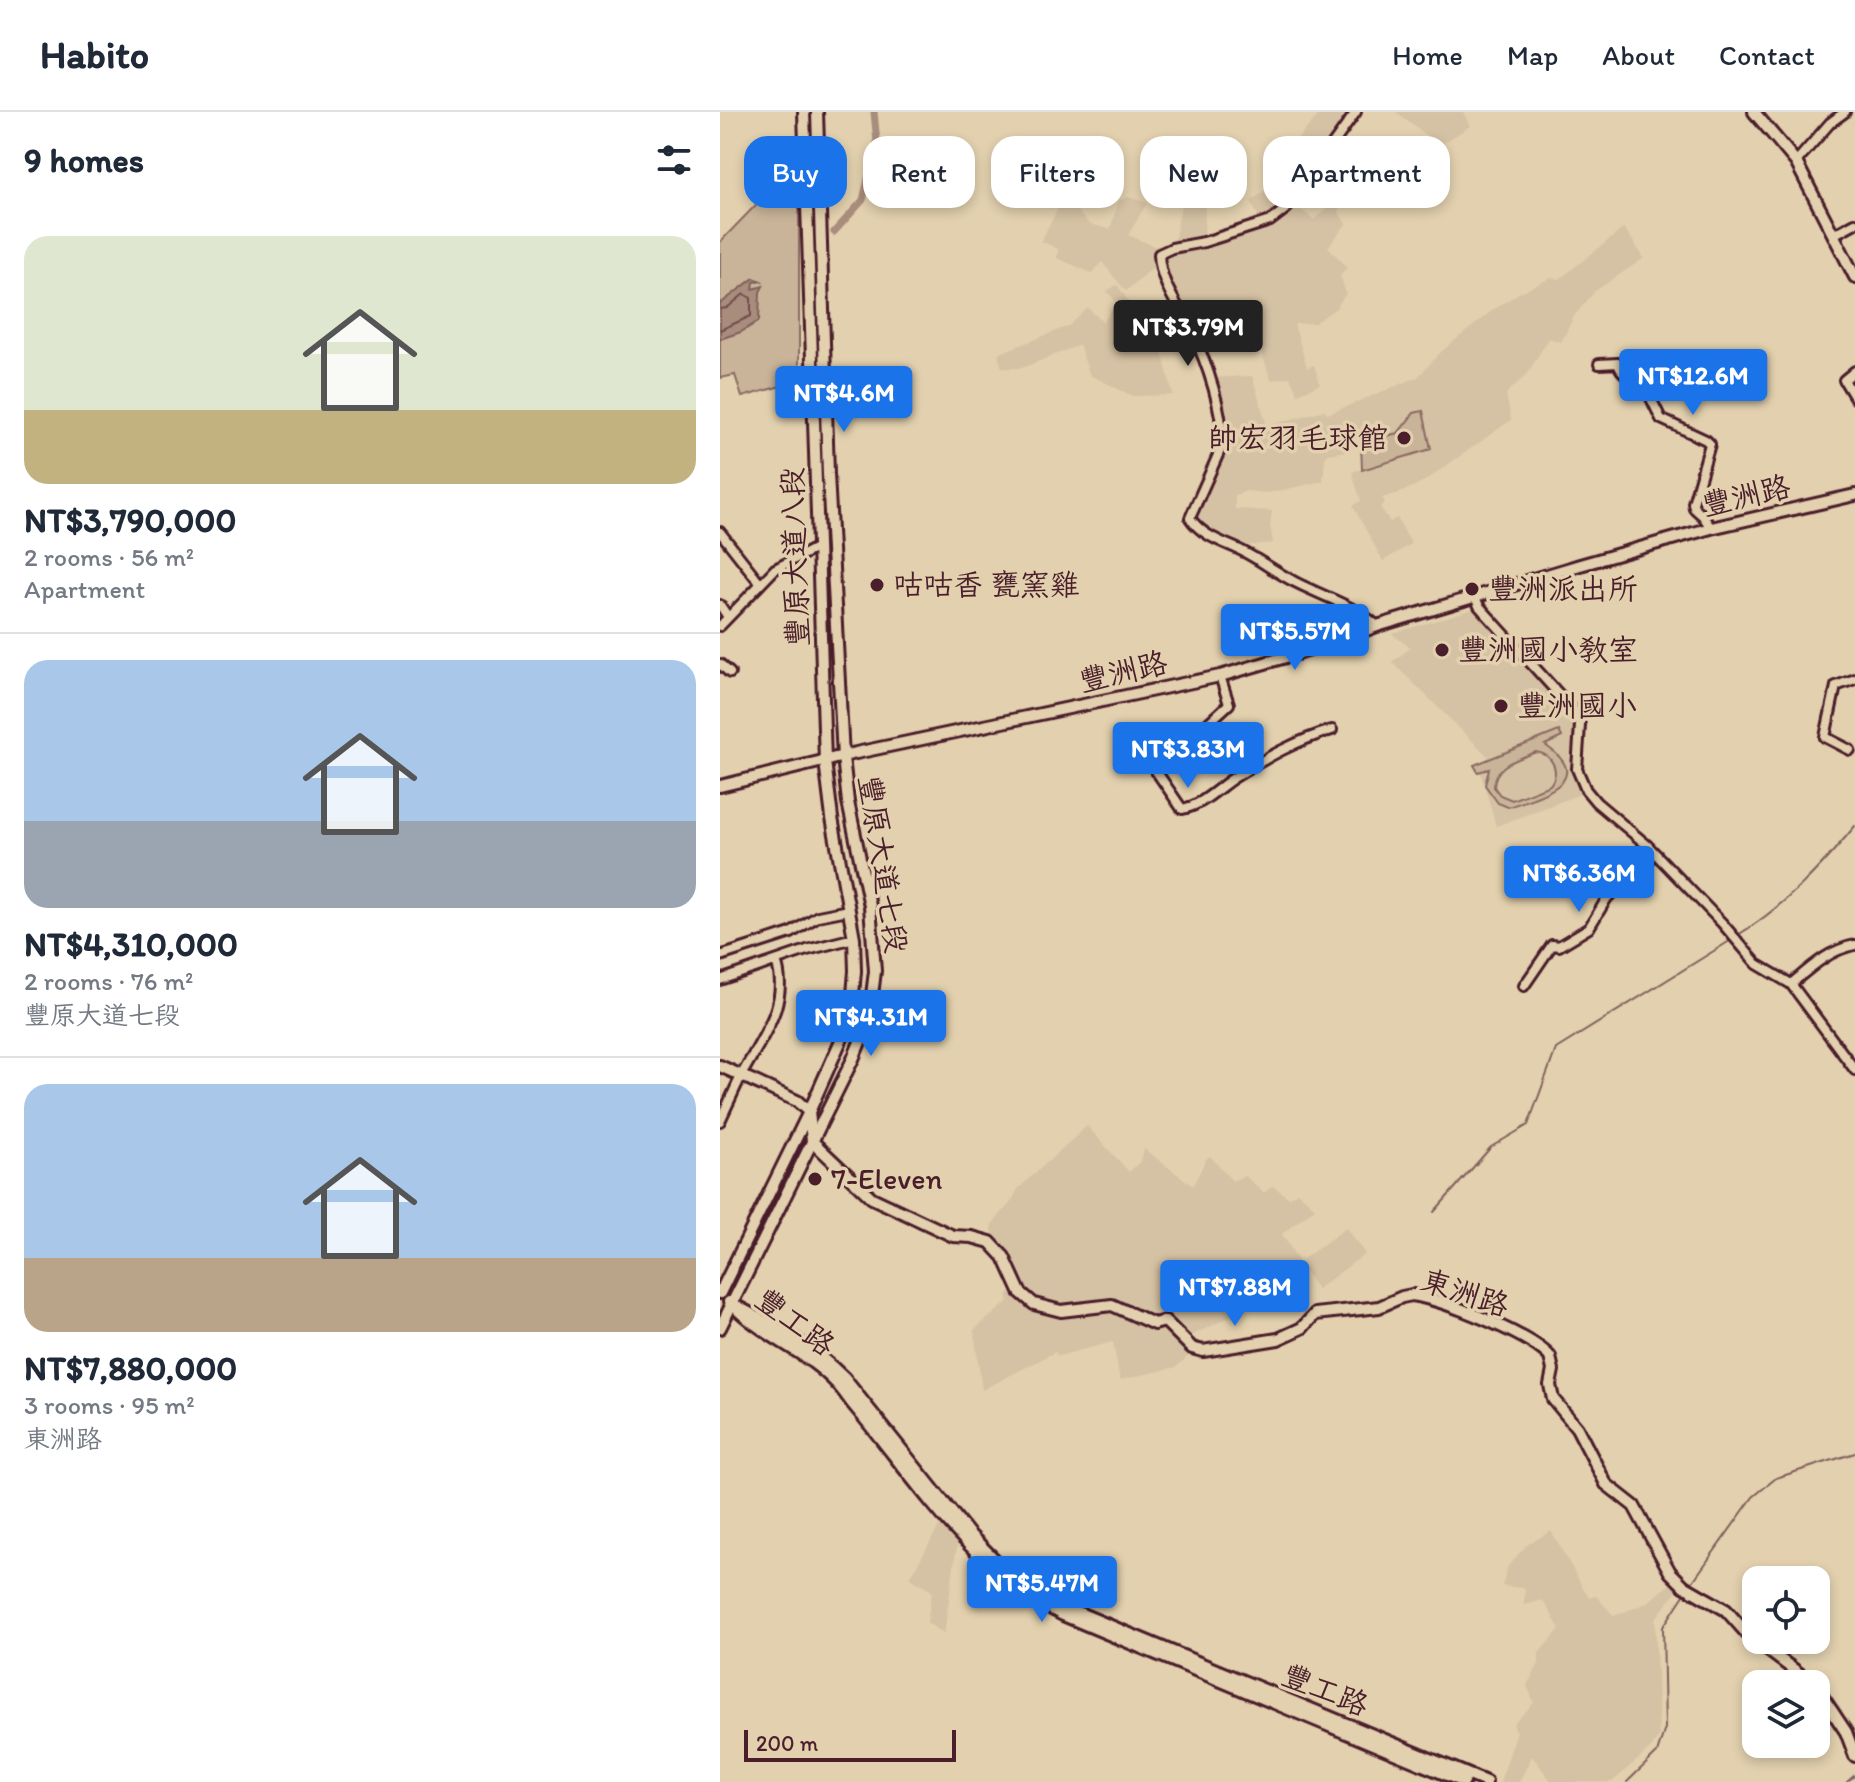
<!DOCTYPE html>
<html lang="en">
<head>
<meta charset="utf-8">
<style>
  body { margin:0; font-family:Itim,"LXGW WenKai TC",sans-serif; background:#f2f2f3; color:#1f2937; height:100vh; display:flex; flex-direction:column; font-size:30px; white-space:nowrap }
  * { box-sizing:border-box; margin:0 }
  p { font-size:26px; color:#747a83 }
  .icon { flex:none; width:44px; height:44px; fill:none; stroke:currentColor; stroke-width:2; stroke-linecap:round; stroke-linejoin:round }
  .map { position:relative; flex:1; overflow:hidden }
  .panel { display:flex; flex-direction:column; background:#fff; width:720px }
  .panel>* { flex:none }
  .hud { position:absolute; left:24px; top:24px; width:760px; height:72px; display:flex; gap:16px }
  .buttons { position:absolute; left:1022px; top:1454px; display:grid; gap:16px }
  .buttons a { display:grid; place-items:center; width:88px; height:88px; border-radius:16px; background:#fff; box-shadow:0 4px 12px #0003; font-size:40px }
  .scale { position:absolute; left:24px; bottom:20px; width:212px; box-sizing:border-box; padding-left:8px; border:4px solid #4a1f2b; border-top:0; font-size:22px; line-height:28px; white-space:nowrap; color:#4a1f2b; -webkit-text-stroke:6px #e2d0ae; paint-order:stroke }
  .price { position:absolute; translate:-50% -68px; padding:0 18px; border-radius:8px; background:#1a73e8; color:#fff; font-size:26px; line-height:52px; filter:drop-shadow(0 2px 4px #0008) }
  .price::after { content:''; position:absolute; left:50%; top:48px; width:24px; height:18px; margin-left:-12px; background:inherit; clip-path:polygon(0 0,100% 0,50% 100%) }
  .price.current { background:#222; color:#fff }
  ul { padding:0; list-style:none }
  li { display:grid; align-content:center; gap:16px; height:424px; padding:0 24px }
  li+li { border-top:2px solid #e0e1e3 }
  li span { display:grid; place-items:center; height:248px; border-radius:24px; color:#555 }
  li>.icon { margin-inline-start:auto }
  span .icon { width:144px; height:144px; fill:#fffc; stroke-width:1 }
  li b { font-size:34px }
  h2 { display:flex; justify-content:space-between; align-items:center; height:96px; padding:0 24px; font-size:34px }
  .chip { padding:0 28px; border-radius:24px; background:#fff; box-shadow:0 4px 12px #0003; font-size:28px; line-height:72px }
  .chip.current { background:#1a73e8; color:#fff }
  header { display:flex; align-items:center; gap:48px; box-sizing:border-box; height:112px; padding:0 40px; background:#fff; border-bottom:2px solid #e0e1e3 }
  header strong { font-size:38px }
  nav { display:flex; gap:44px; margin-inline-start:auto; font-size:28px }
  main { display:flex; flex:1; min-height:0 }
  .map>svg:first-child { display:block }
</style>
</head>
<body>
<header>
<strong>Habito</strong>
<nav><a>Home</a><a>Map</a><a>About</a><a>Contact</a></nav>
</header>
<main>
<section class="panel">
<h2>9 homes<svg class="icon" aria-label="filters" viewBox="0 0 24 24"><path d="M4 7h16M4 17h16"/><circle cx="9" cy="7" r="2"/><circle cx="15" cy="17" r="2"/></svg></h2>
<ul>
<li><span style="background:linear-gradient(#dfe7d0 70%,#c2b280 0)"><svg class="icon" aria-label="home" viewBox="0 0 24 24"><path d="M3 11l9-7 9 7M6 9v11h12V9"/></svg></span><div><b>NT$3,790,000</b><p>2 rooms · 56 m²</p><p>Apartment</p></div></li>
<li><span style="background:linear-gradient(#a9c7e8 65%,#9aa5b1 0)"><svg class="icon" aria-label="home" viewBox="0 0 24 24"><path d="M3 11l9-7 9 7M6 9v11h12V9"/></svg></span><div><b>NT$4,310,000</b><p>2 rooms · 76 m²</p><p>豐原大道七段</p></div></li>
<li><span style="background:linear-gradient(#a9c7e8 70%,#b9a48a 0)"><svg class="icon" aria-label="home" viewBox="0 0 24 24"><path d="M3 11l9-7 9 7M6 9v11h12V9"/></svg></span><div><b>NT$7,880,000</b><p>3 rooms · 95 m²</p><p>東洲路</p></div></li>
</ul>
</section>
<div class="map">
<svg width="1135" height="1670" viewBox="0 0 1135 1670">
  <rect width="100%" height="100%" fill="#e2d0ae"/>
  <filter id="ink" filterUnits="userSpaceOnUse"><feTurbulence type="fractalNoise" baseFrequency=".0125" numOctaves="2"/><feDisplacementMap in="SourceGraphic" scale="16" xChannelSelector="R" yChannelSelector="G"/><feConvolveMatrix kernelMatrix="1 2 1 2 8 2 1 2 1" color-interpolation-filters="sRGB"/></filter>
  <g filter="url(#ink)">
    <path fill="#d5c1a3" d="M601 0H642L582 80 577 93 593 108 610 94 606 87 614 74 628 84 618 99 626 112 608 135 627 155 620 164 626 181 616 196 595 211 574 212 587 256 594 253 600 272 578 282 570 265 551 268 534 217 521 204 473 218 445 163 436 153 406 179 382 150 372 161 337 146 338 137 321 129 344 85 369 112 390 117 399 89 408 85 427 91 408 123 434 134 445 135 454 131 462 89 485 91 484 126 541 110 531 89 559 69 551 58Z
      M676 0H743L750 14 719 34Z
      M904 116 924 146 875 179 854 204 841 230 829 226 807 262 786 282 791 308 706 368 682 380 662 386 665 391 660 395 670 410 677 406 691 432 663 449 633 394 641 389 632 360 645 356 638 334 640 332 638 321 623 328 626 339 608 342 605 346 603 369 548 381 526 379 515 383V397L552 399 550 414 553 431 521 434 493 424 477 411 476 406 489 369 508 326 509 316 492 266 532 264 547 314 605 298 607 302 613 300 698 265 722 239 773 198 799 181 831 166 840 167Z
      M397 173 423 210 453 196 468 223 441 236 453 283 413 284 370 263 359 233 302 256H282L278 242 349 214 368 196 383 210 397 191 387 179Z
      M760 495 859 613 850 653 863 681 776 714 759 655 769 645 672 550 691 536 672 522Z
      M367 1014 409 1060 421 1049 424 1037 473 1074 486 1047 490 1044 512 1069 525 1064 544 1081 553 1074 569 1086 577 1080 595 1096 562 1122 579 1150 626 1116 645 1142 597 1177 584 1159 526 1197 462 1228 472 1241 456 1255 400 1268 393 1230 338 1244 335 1240 262 1278 254 1218 289 1189 287 1184 294 1177 293 1157 271 1117 272 1113 292 1089 298 1077Z
      M222 1409 238 1426 224 1521 207 1511 212 1479 190 1466Z
      M831 1419 869 1486 876 1484 894 1504 927 1491 952 1470 957 1479 935 1507 939 1624 932 1635 892 1670H832L812 1644 799 1670H780L797 1620 793 1612 814 1591 807 1573 819 1552V1541L840 1517 823 1488 804 1493 805 1476 782 1474 788 1454 807 1433Z"/>
    <path fill="#c9b499" stroke="#8a6a62" stroke-width="2" fill-rule="evenodd" d="M79 66V269L22 285 15 263 0 266V130L59 69Z
      M703 299 711 337 642 358 641 330 678 321 694 301Z
      M839 619 842 625 825 633C878 669 819 684 788 695L778 691 765 673 769 657 758 660 754 653ZM816 640C832 642 841 659 830 673L792 688 780 683 774 675C774 652 797 648 816 640Z"/>
    <path fill="#a88c7c" stroke="#82605c" stroke-width="2" d="M34 166 41 169 34 170 33 177 43 174 40 180 39 209 21 220 0 227V192Z"/>
    <g fill="none" stroke-linecap="round" stroke-linejoin="round">
      <path stroke="#704b4b" stroke-width="2" d="M0 197 7 196 24 182 31 186V204L0 218"/>
      <path stroke="#82605c" stroke-width="2" d="M1018 823C1065 794 1100 756 1135 714
        M714 1100 771 1035 808 1013 836 937 1013 827
        M971 1472 1033 1385 1056 1366 1135 1341
        M907 1670 937 1641 945 1616 943 1515 966 1480
        M1127 1670 1135 1663"/>
      <path stroke="#a88c7c" stroke-width="7" d="M114 120 143 88 157 30 154 0"/>
      <g stroke="#4a1f2b" stroke-width="14">
        <path id="minor" d="M636 0 567 96 550 109 484 130 452 136 439 142C440 172 459 194 472 221 487 250 504 301 502 334L470 406C482 424 503 430 522 439 540 448 557 461 575 470 602 484 636 494 657 514
          M1076 50 1110 11 1125 0
          M1115 122 1135 111
          M879 252 898 251C902 265 913 265 924 272L941 307 986 328 990 332 973 391 974 396 983 404 991 416
          M1135 259 1124 268 1135 286
          M0 420 40 471
          M755 485 759 494 855 600 860 613 857 657 866 678 876 690 927 733 1002 811 1037 852 1071 872 1135 958
          M0 493 8 505
          M0 514 55 457 98 435
          M0 552 10 561
          M500 564 509 592 436 659 462 697C482 694 499 675 515 665 546 646 577 628 612 618
          M1130 638 1105 625 1116 574 1135 567
          M0 844 71 821 98 804 128 798
          M0 868 87 838 134 826
          M1071 872C1091 855 1109 838 1135 833
          M804 874 832 833 839 834 869 816 887 786 934 741
          M0 1009C7 994 14 979 21 964 40 928 71 891 56 849"/>
      </g>
      <g stroke="#4a1f2b" stroke-width="16">
        <path id="tertiary" d="M1034 0 1076 50 1135 165
          M0 674 136 641 500 564 597 536 657 514 860 453 991 416 1135 383
          M0 954 77 989 89 1000 92 1029 152 1086 233 1124 252 1125 270 1130 284 1145 300 1180 314 1192 341 1199 392 1193 434 1212 445 1209 472 1236 483 1239 558 1227 582 1216 595 1202 659 1195 682 1185 692 1183C722 1187 811 1223 830 1245L833 1258 830 1273 833 1287 857 1316 886 1372 914 1394 950 1460 964 1474 1006 1498 1029 1524 1093 1572
          M0 1181 89 1000 126 917 132 895 135 859 134 826 112 706 105 649 84 0
          M9 1190C54 1215 86 1228 124 1266L249 1422 279 1452 328 1488 766 1670
          M19 1199C49 1227 89 1241 117 1272 124 1279 129 1288 136 1296 199 1372 252 1458 343 1503L744 1670
          M0 1216 133 947 149 908 155 859 150 794 128 690 123 645 108 362 97 0
          M1096 1575 1126 1620 1135 1644"/>
      </g>
      <use href="#minor" stroke="#e2d0ae" stroke-width="8"/>
      <use href="#tertiary" stroke="#e2d0ae" stroke-width="10"/>
    </g>
  </g>
  <g fill="#4a1f2b" stroke="#e2d0ae" stroke-width="3">
    <circle cx="684" cy="326" r="8"/>
    <circle cx="157" cy="473" r="8"/>
    <circle cx="752" cy="477" r="8"/>
    <circle cx="722" cy="538" r="8"/>
    <circle cx="781" cy="594" r="8"/>
    <circle cx="95" cy="1067" r="8"/>
  </g>
  <g text-anchor="middle" stroke-width="7" stroke-linejoin="round" paint-order="stroke">
    <g font-size="30" fill="#4a1f2b" stroke="#e2d0ae" text-anchor="start">
      <text x="668" y="336" text-anchor="end">帥宏羽毛球館</text>
      <text x="173" y="483">咕咕香 甕窯雞</text>
      <text x="768" y="487">豐洲派出所</text>
      <text x="738" y="548">豐洲國小教室</text>
      <text x="797" y="604">豐洲國小</text>
      <text x="111" y="1077">7-Eleven</text>
    </g>
    <g font-size="30" fill="#4a1f2b" stroke="#e2d0ae">
      <text transform="translate(1026 384) rotate(-13)" y="10">豐洲路</text>
      <text transform="translate(75 445) rotate(-92)" y="10">豐原大道八段</text>
      <text transform="translate(403 560) rotate(-13)" y="10">豐洲路</text>
      <text transform="translate(163 752) rotate(81)" y="10">豐原大道七段</text>
      <text transform="translate(745 1181) rotate(18)" y="10">東洲路</text>
      <text transform="translate(75 1210) rotate(37)" y="10">豐工路</text>
      <text transform="translate(605 1578) rotate(22)" y="10">豐工路</text>
    </g>
  </g>
</svg>
<div class="buttons">
<a><svg class="icon" aria-label="locate" viewBox="0 0 24 24"><circle cx="12" cy="12" r="6"/><path d="M12 2v4M12 18v4M2 12h4M18 12h4"/></svg></a>
<a><svg class="icon" aria-label="layers" viewBox="0 0 24 24"><path d="M12 4l9 5-9 5-9-5zM3 14l9 5 9-5"/></svg></a>
</div>
<div class="scale">200 m</div>
<b class="price current" style="left:468px;top:256px">NT$3.79M</b>
<b class="price" style="left:973px;top:305px">NT$12.6M</b>
<b class="price" style="left:124px;top:322px">NT$4.6M</b>
<b class="price" style="left:575px;top:560px">NT$5.57M</b>
<b class="price" style="left:468px;top:678px">NT$3.83M</b>
<b class="price" style="left:859px;top:802px">NT$6.36M</b>
<b class="price" style="left:151px;top:946px">NT$4.31M</b>
<b class="price" style="left:515px;top:1216px">NT$7.88M</b>
<b class="price" style="left:322px;top:1512px">NT$5.47M</b>
<div class="hud">
<a class="chip current">Buy</a>
<a class="chip">Rent</a>
<a class="chip">Filters</a>
<a class="chip">New</a>
<a class="chip">Apartment</a>
</div>
</div>
</main>
</body>
</html>
